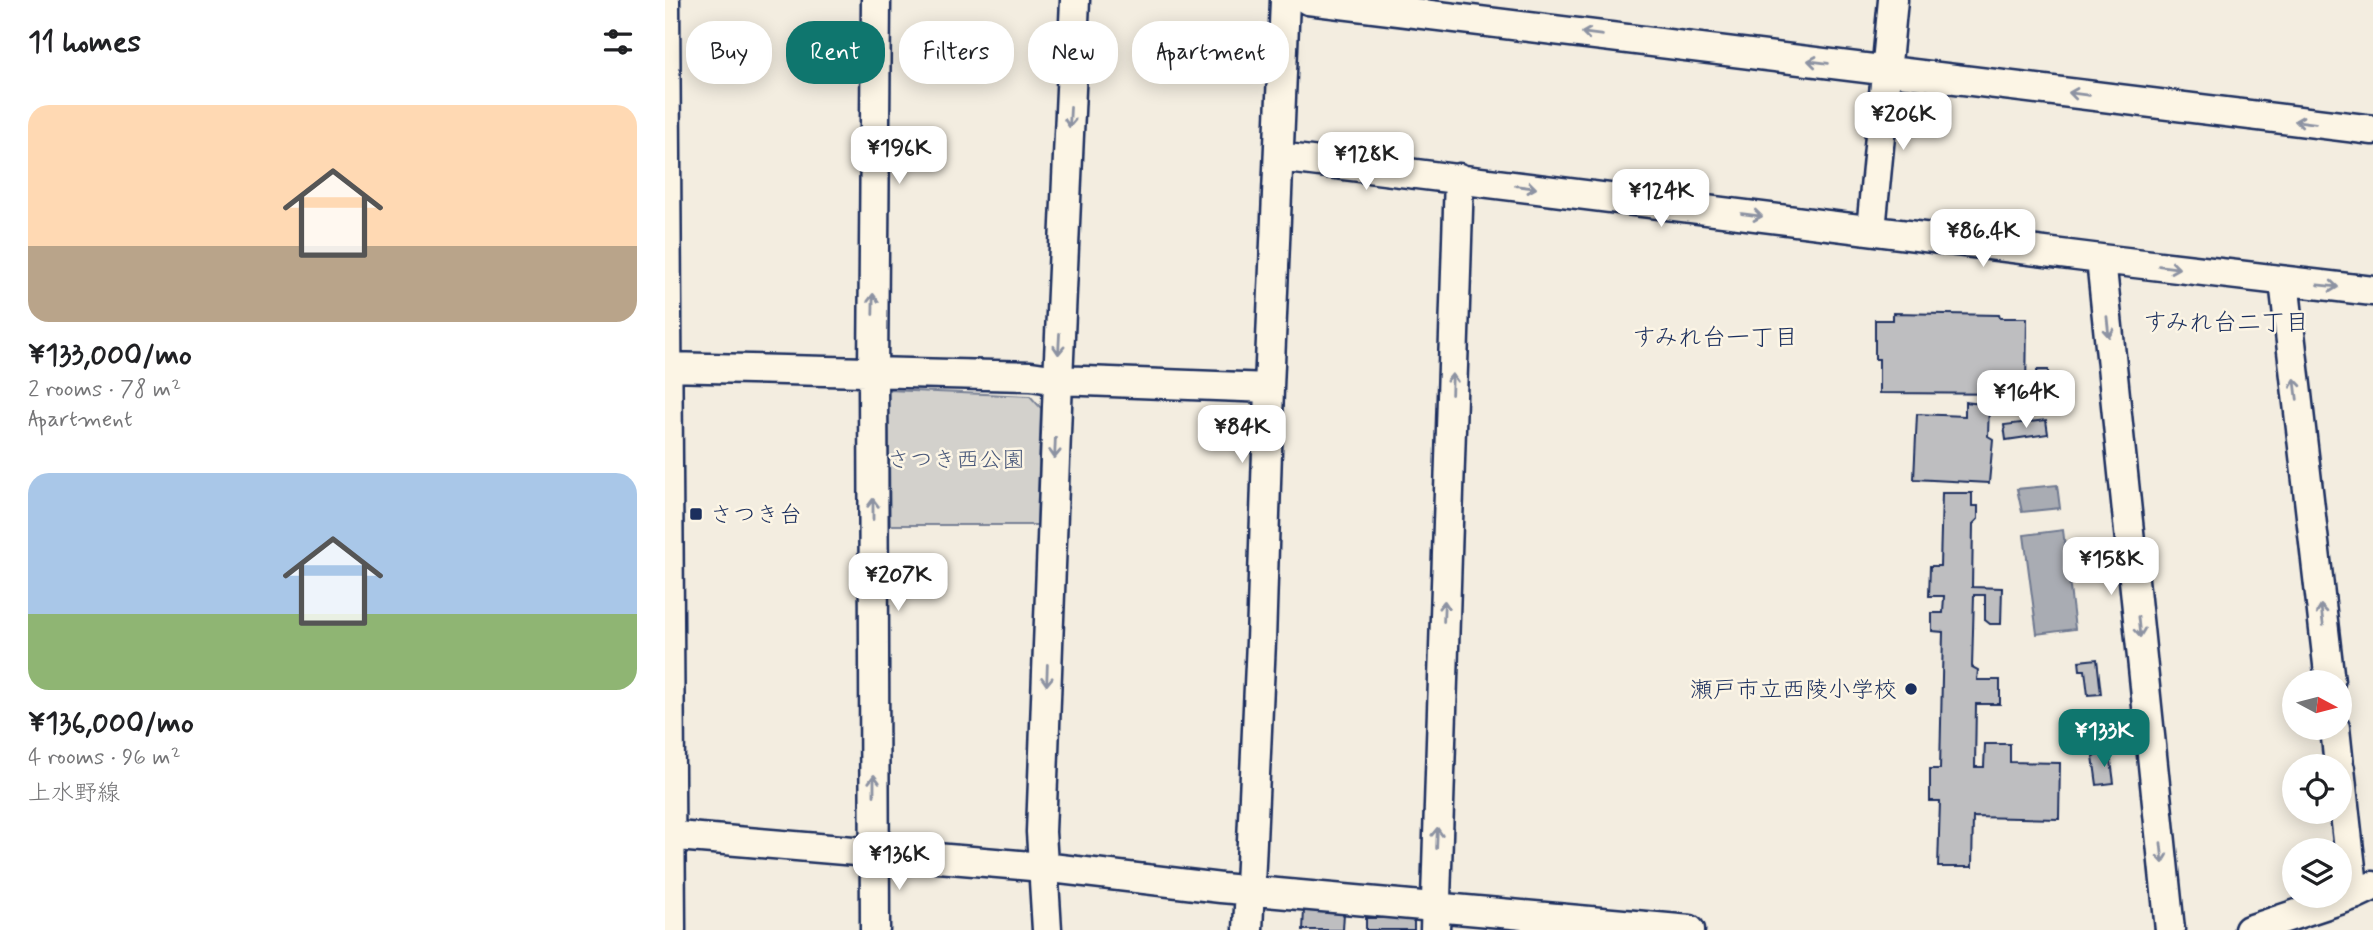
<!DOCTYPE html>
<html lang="en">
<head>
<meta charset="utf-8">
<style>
  body { margin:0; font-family:Mynerve,"Klee One",sans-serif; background:#f6f6f6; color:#202124; height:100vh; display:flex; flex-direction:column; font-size:26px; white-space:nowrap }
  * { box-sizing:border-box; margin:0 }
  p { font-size:23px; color:#757577 }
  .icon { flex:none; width:38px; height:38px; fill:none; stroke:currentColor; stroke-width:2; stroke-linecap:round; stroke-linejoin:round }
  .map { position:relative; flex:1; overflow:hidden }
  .sheet { display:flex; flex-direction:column; background:#fff; width:665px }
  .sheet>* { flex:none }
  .hud { position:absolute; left:21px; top:21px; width:665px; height:63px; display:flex; gap:14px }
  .needle { width:46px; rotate:97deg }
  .tools { position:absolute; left:1617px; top:670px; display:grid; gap:14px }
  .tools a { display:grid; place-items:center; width:70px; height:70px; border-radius:50%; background:#fff; box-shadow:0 4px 18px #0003; font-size:35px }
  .price { position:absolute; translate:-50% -60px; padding:0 16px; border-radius:14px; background:#fff; color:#222; font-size:23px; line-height:46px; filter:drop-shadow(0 2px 4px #0008) }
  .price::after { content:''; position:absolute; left:50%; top:42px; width:21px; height:16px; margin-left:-10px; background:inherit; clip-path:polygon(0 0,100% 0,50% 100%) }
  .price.current { background:#0f766e; color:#fff }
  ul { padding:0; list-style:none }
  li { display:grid; align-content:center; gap:14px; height:371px; padding:0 28px }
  li span { display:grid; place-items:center; height:217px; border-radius:21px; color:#555 }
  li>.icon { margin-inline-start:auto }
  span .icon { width:126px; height:126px; fill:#fffc; stroke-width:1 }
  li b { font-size:30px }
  h2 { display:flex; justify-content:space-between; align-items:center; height:84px; padding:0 28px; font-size:30px }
  .tag { padding:0 24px; border-radius:28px; background:#fff; box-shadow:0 4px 18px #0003; font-size:24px; line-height:63px }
  .tag.current { background:#0f766e; color:#fff }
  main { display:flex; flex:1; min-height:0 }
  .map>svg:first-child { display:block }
</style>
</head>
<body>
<main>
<section class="sheet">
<h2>11 homes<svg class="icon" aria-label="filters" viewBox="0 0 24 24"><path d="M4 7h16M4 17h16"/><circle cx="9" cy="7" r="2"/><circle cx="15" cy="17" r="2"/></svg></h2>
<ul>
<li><span style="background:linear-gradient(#ffd9b3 65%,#b9a48a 0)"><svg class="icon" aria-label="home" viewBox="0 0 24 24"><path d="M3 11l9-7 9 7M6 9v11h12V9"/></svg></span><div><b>¥133,000/mo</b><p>2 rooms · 78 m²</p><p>Apartment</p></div></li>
<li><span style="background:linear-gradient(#a9c7e8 65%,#8fb573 0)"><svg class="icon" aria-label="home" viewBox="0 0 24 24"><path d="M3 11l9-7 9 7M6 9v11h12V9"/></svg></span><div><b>¥136,000/mo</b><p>4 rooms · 96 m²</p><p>上水野線</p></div></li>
</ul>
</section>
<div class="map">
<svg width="1708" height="930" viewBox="0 0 1708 930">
  <rect width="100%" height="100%" fill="#f3ede0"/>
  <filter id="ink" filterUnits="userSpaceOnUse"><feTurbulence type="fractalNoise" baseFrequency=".0143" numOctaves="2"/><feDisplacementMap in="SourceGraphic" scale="14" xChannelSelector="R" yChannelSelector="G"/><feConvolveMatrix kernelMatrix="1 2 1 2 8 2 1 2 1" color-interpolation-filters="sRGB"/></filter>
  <g filter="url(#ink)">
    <path fill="#d3d1cc" stroke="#778095" stroke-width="2" d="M223 390 365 396 376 408 372 525H225Z"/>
    <path fill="#a9acb3" stroke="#707a91" stroke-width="2" d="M1392 485 1395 508 1357 512 1352 489Z
      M1398 530 1410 629 1372 634 1359 535Z"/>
    <path fill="#bebec0" stroke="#1b2f5e" stroke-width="2" d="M1228 313 1334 315 1335 318H1362L1361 394 1214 393V359H1210V320H1228Z
      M1372 370H1383L1384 387H1373Z
      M1300 402 1324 405 1323 436 1328 439 1324 483 1249 479 1252 414 1300 416Z
      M1381 420 1383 434 1341 440 1339 425Z
      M1277 493H1307V506H1313V519L1308 524 1307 587 1337 588 1336 624H1325L1320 620V595H1309L1307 667 1313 670 1312 680H1335V704H1311L1310 767H1319L1320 744H1345V762L1395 763 1394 819 1308 817 1307 867H1273L1275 801H1265V769H1275L1278 632 1267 631V613H1278L1279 596H1264L1265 566H1275Z
      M1432 659 1436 694 1423 695 1420 670H1415L1414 661Z
      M1444 729 1445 749 1432 750 1430 730Z
      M1445 753 1449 783 1432 785 1428 756Z
      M639 910 679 913 678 930H638Z
      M701 918H749V930H701Z"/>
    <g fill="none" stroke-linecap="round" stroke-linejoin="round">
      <g stroke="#1b2f5e" stroke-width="33">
        <path id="minor" d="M0 0 6 930
          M643 0 1708 130
          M614 157 1436 259 1708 291
          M1206 230 1228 0
          M1436 259 1505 930
          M1619 281 1665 682
          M1 367 366 376 393 380 604 388
          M1670 728 1674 766
          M1675 769 1689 895
          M0 835 378 867 556 888 1025 930
          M210 930 208 372 211 0
          M382 930 376 832 393 380 410 0
          M583 930 596 641 604 388 620 0
          M770 930 794 178
          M1584 930 1689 895 1708 886"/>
      </g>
      <use href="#minor" stroke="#fcf5e5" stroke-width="28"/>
    </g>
    <defs><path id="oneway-shaft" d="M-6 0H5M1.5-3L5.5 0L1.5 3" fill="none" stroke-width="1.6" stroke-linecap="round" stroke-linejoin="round" transform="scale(1.75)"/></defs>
    <g stroke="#8c92a2">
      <use href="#oneway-shaft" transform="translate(927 34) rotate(-173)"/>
      <use href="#oneway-shaft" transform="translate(1153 62) rotate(-173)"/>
      <use href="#oneway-shaft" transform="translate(1414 94) rotate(-173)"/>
      <use href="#oneway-shaft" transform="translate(405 117) rotate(93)"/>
      <use href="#oneway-shaft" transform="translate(1640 122) rotate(-173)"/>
      <use href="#oneway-shaft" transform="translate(861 187) rotate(7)"/>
      <use href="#oneway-shaft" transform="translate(1087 215) rotate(7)"/>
      <use href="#oneway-shaft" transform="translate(1504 267) rotate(7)"/>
      <use href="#oneway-shaft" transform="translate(1663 286) rotate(6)"/>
      <use href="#oneway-shaft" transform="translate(208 304) rotate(-89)"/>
      <use href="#oneway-shaft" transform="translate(1443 327) rotate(84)"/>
      <use href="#oneway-shaft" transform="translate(394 344) rotate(93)"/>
      <use href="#oneway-shaft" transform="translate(787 384) rotate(-88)"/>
      <use href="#oneway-shaft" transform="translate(1631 389) rotate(-97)"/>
      <use href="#oneway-shaft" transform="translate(390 448) rotate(92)"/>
      <use href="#oneway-shaft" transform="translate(208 509) rotate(-90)"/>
      <use href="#oneway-shaft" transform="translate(779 611) rotate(-88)"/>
      <use href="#oneway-shaft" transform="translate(1657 615) rotate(-97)"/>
      <use href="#oneway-shaft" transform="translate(1474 627) rotate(84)"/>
      <use href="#oneway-shaft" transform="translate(382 675) rotate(92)"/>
      <use href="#oneway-shaft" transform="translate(209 785) rotate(-90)"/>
      <use href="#oneway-shaft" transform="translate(772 838) rotate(-88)"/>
      <use href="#oneway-shaft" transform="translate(1497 853) rotate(84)"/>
    </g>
  </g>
  <g fill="#1b2f5e" stroke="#fcf5e5" stroke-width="2.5">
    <rect x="24" y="507" width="14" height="14" rx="3.5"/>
    <circle cx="1246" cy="689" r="7"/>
  </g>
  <g text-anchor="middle" stroke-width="5" stroke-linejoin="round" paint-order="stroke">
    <g font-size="23" fill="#49587a" stroke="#fcf5e5">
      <text x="291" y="467">さつき西公園</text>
    </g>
    <g font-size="23" fill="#1b2f5e" stroke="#fcf5e5" text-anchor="start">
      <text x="45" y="522">さつき台</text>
      <text x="1232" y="697" text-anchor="end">瀬戸市立西陵小学校</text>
    </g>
    <g font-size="24" fill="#1b2f5e" stroke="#fcf5e5">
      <text x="1561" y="330">すみれ台二丁目</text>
      <text x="1050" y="345">すみれ台一丁目</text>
    </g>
  </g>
</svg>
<div class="tools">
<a><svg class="needle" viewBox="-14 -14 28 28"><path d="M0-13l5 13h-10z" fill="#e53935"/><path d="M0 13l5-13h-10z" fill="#757577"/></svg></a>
<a><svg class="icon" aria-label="locate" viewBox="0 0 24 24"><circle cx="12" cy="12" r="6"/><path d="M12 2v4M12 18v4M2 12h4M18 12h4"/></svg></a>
<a><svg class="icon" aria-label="layers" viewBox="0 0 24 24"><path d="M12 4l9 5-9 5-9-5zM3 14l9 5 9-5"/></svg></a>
</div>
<b class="price" style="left:1238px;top:152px">¥206K</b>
<b class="price" style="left:234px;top:186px">¥196K</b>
<b class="price" style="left:701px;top:192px">¥128K</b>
<b class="price" style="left:996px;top:229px">¥124K</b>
<b class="price" style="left:1318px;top:269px">¥86.4K</b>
<b class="price" style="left:1361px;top:430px">¥164K</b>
<b class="price" style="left:577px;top:465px">¥84K</b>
<b class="price" style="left:1446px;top:597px">¥158K</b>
<b class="price" style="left:233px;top:613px">¥207K</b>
<b class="price current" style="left:1439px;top:769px">¥133K</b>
<b class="price" style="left:234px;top:892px">¥136K</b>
<div class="hud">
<a class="tag">Buy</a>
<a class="tag current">Rent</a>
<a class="tag">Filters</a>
<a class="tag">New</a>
<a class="tag">Apartment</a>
</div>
</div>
</main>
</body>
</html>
